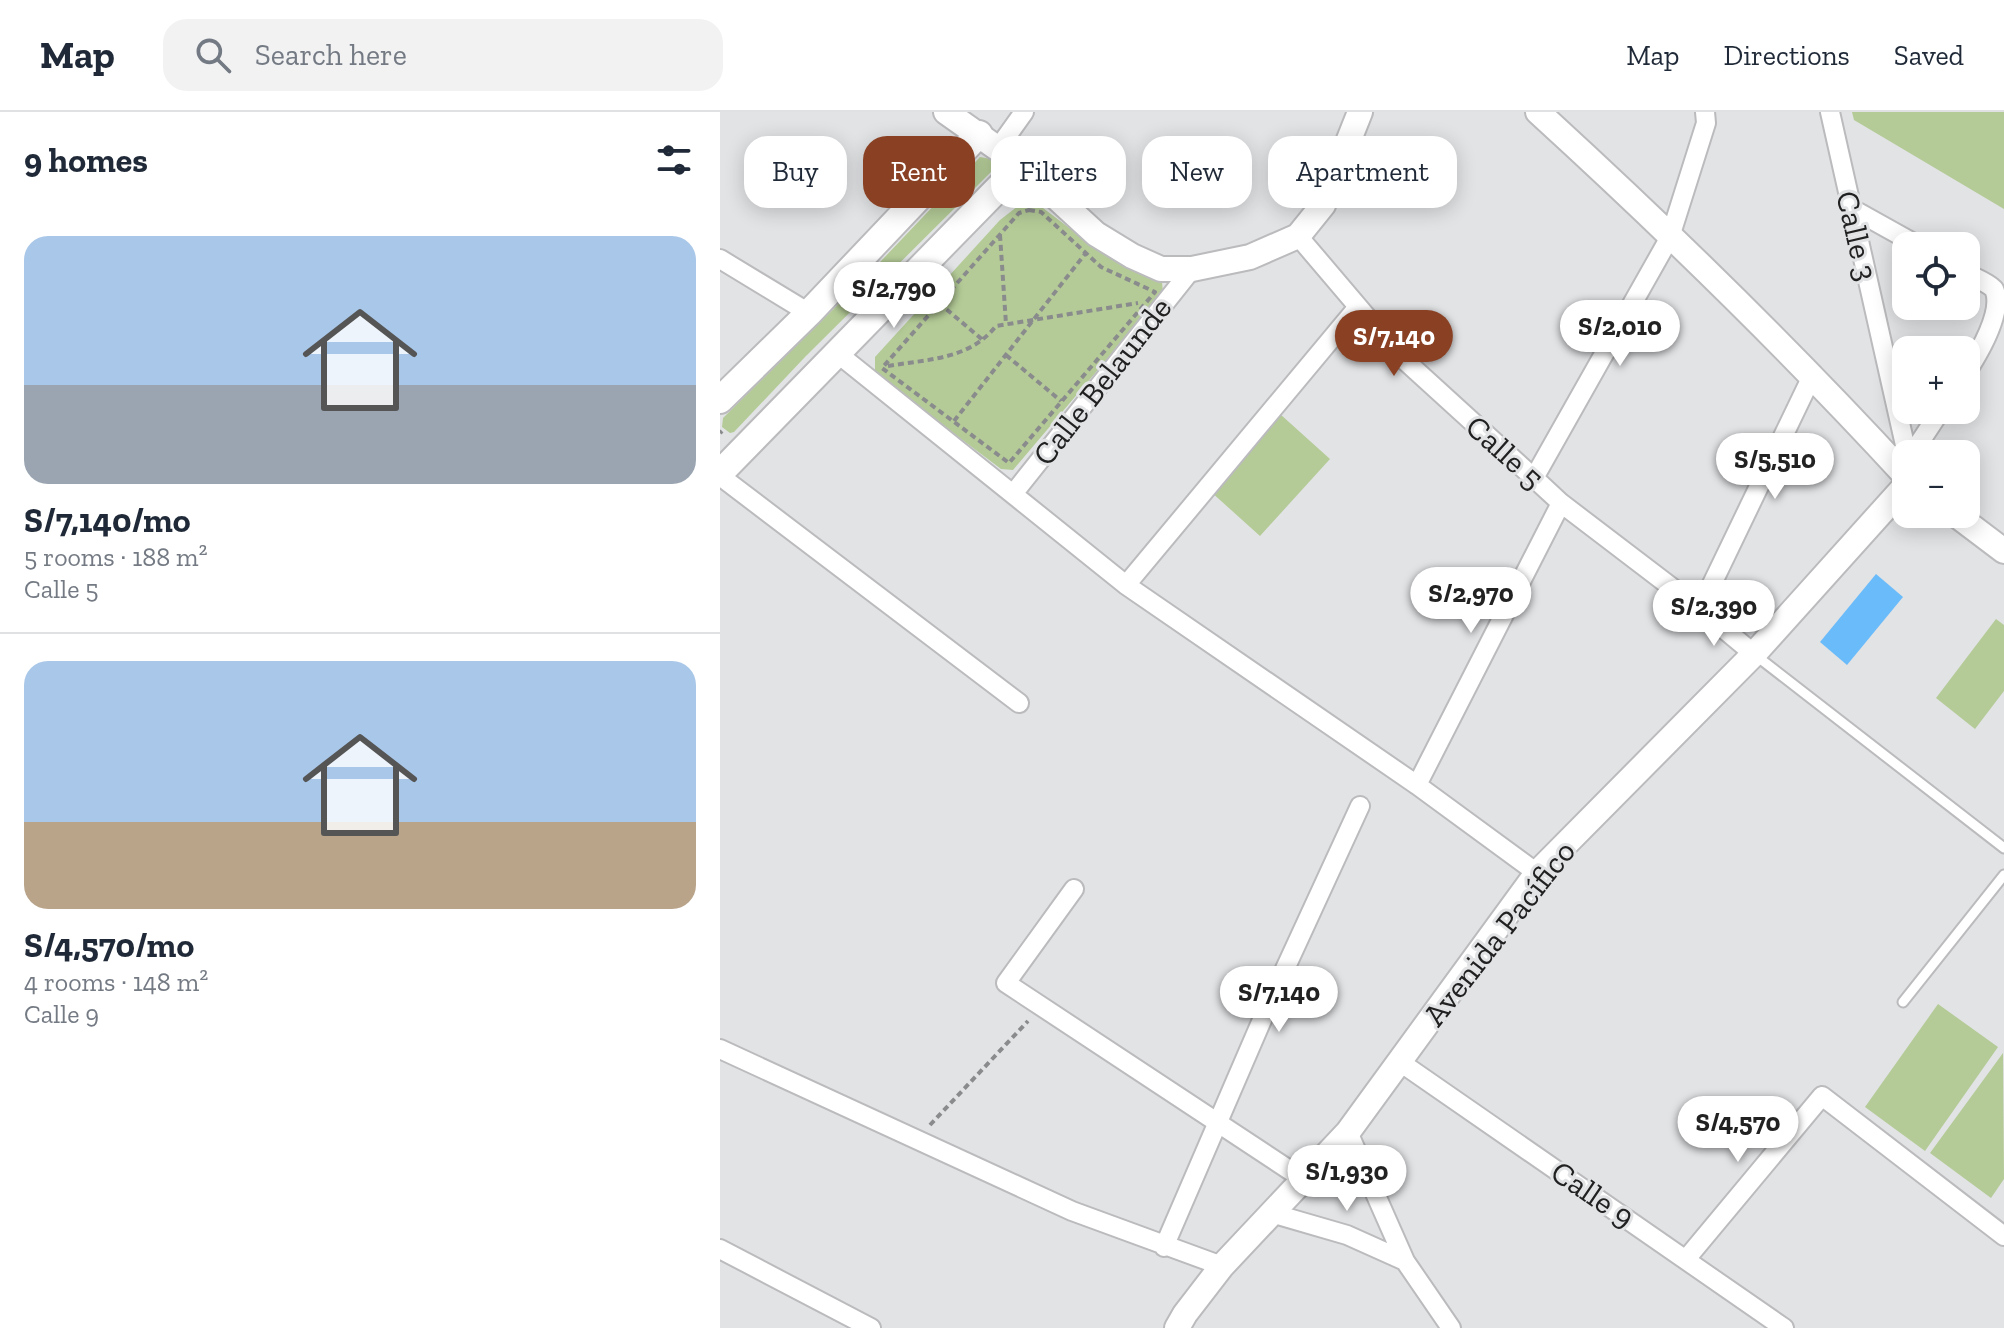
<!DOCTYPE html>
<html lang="en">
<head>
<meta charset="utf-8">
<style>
  body { margin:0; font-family:"Zilla Slab",serif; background:#f2f2f3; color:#1f2937; height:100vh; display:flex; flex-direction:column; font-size:30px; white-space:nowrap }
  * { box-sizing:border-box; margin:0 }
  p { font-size:26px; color:#747a83 }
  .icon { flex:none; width:44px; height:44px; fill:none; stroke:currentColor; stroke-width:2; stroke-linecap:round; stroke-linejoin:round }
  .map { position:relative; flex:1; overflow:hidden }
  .sheet { display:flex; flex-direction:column; background:#fff; width:720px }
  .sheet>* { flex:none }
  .guide { position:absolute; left:24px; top:24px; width:760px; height:72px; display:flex; gap:16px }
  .fabs { position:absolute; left:1172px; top:120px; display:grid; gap:16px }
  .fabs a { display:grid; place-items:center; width:88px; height:88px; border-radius:16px; background:#fff; box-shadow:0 4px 20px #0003; font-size:40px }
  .price { position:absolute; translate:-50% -68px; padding:0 18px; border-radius:28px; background:#fff; color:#222; font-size:26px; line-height:52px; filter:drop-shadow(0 2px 4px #0008) }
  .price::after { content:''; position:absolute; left:50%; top:48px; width:24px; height:18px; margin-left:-12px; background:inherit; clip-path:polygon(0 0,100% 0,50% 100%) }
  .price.current { background:#8a4123; color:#fff }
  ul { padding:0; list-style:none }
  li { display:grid; align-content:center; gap:16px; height:424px; padding:0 24px }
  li+li { border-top:2px solid #e0e1e3 }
  li span { display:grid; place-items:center; height:248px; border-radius:24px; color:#555 }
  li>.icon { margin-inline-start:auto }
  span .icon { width:144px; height:144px; fill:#fffc; stroke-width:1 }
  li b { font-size:34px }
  h2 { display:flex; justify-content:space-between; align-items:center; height:96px; padding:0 24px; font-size:34px }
  .chip { padding:0 28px; border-radius:24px; background:#fff; box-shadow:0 4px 20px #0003; font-size:28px; line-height:72px }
  .chip.current { background:#8a4123; color:#fff }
  header { display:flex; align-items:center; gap:48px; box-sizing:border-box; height:112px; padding:0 40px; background:#fff; border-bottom:2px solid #e0e1e3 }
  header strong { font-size:38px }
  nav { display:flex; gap:44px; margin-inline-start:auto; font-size:28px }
  .search { width:560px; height:72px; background:#f2f2f3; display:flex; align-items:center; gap:20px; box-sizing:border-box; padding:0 28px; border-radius:24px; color:#747a83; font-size:30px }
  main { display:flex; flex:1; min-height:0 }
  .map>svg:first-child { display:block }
</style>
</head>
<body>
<header>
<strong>Map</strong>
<div class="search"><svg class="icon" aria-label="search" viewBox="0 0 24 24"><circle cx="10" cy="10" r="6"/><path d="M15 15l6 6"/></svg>Search here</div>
<nav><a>Map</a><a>Directions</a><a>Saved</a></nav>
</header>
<main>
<section class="sheet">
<h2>9 homes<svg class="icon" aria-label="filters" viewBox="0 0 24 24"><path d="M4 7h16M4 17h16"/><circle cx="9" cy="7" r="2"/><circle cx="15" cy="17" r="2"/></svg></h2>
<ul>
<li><span style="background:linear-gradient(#a9c7e8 60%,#9aa5b1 0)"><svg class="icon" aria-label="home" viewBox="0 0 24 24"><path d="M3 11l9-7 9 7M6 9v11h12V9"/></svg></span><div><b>S/7,140/mo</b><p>5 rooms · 188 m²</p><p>Calle 5</p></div></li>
<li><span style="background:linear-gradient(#a9c7e8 65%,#b9a48a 0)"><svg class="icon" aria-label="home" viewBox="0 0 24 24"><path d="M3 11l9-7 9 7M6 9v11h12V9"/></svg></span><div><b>S/4,570/mo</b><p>4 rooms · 148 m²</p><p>Calle 9</p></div></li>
</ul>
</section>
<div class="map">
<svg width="1284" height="1216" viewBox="0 0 1284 1216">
  <rect width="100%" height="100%" fill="#e2e3e5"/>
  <path fill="#b4cb97" d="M1132 0H1284V97L1134 8Z
    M260 45 271 47 274 57 257 74 85 245 14 320 10 321 2 315 3 306 142 169Z
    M310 92 323 96 373 134 442 170 443 181 293 358 281 357 155 262V245L280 108 298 94Z
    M560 302 610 347 540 424 490 379Z
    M1276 507 1284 513V579L1255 617 1216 586Z
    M1218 892 1278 935 1205 1039 1145 995Z
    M1283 941 1284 1067 1271 1086 1210 1041Z"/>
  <path fill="#6abbfa" d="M1156 462 1183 485 1127 553 1100 530Z"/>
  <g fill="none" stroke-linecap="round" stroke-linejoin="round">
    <g stroke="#bbbbbe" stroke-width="13">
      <path id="service" d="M1034 542 1284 736
        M1183 890 1284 763"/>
    </g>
    <g stroke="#bbbbbe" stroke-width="22">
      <path id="minor" d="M1110 0 1187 342
        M279 35 304 0
        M1129 95 1199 134
        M578 124 680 244 814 366 841 391 980 497 1034 542
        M0 147 89 201
        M1246 161C1255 166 1267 170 1274 177 1284 199 1259 241 1246 261
        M117 241 406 473 697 673 817 761
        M1192 342 1221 298
        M0 364 299 591
        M814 366 950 125 986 11 985 0
        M293 382 472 157
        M406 473 637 196
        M980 497 1093 262
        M697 673 841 391
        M354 777 286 871 583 1067
        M0 937 352 1099 502 1154
        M680 950 1064 1216
        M628 1020 685 1149 731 1216
        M551 1101 627 1123 685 1149
        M444 1135 548 894 640 694
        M0 1137 151 1216
        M967 1146 1102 984 1284 1124"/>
    </g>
    <g stroke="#bbbbbe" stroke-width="28">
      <path id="tertiary" d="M226 0 301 53 376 122 412 144 441 157H472L530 145 578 124 603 93 640 0
        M818 0C945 116 1069 237 1186 364
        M1235 402 1284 439
        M457 1216 465 1202 502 1154 628 1020 817 761 1034 542 1186 373"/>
    </g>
    <g stroke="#bbbbbe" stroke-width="30">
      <path id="secondary" d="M0 288 89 201 259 22
        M0 361 301 53"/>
    </g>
    <path stroke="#8a8b8c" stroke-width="4" stroke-dasharray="6 4" stroke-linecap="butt" d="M309 98 321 100 381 155 435 180 289 351 162 256 299 101Z
      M280 123 286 212
      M219 191 264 229
      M286 243 341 289
      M168 254C208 247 249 248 276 214L418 191
      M234 309 365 142
      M0 321 2 319
      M210 1013 308 909"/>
    <use href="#service" stroke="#fff" stroke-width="9"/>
    <use href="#minor" stroke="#fff" stroke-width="18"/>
    <use href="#tertiary" stroke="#fff" stroke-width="24"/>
    <use href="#secondary" stroke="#fff" stroke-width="26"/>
  </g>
  <g text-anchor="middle" stroke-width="6" stroke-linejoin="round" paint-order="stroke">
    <g font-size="32" fill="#212122" stroke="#e2e3e5">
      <text transform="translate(1137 124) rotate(77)" y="11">Calle 3</text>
      <text transform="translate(382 269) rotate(-52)" y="11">Calle Belaunde</text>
      <text transform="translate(785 340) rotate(42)" y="11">Calle 5</text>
      <text transform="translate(779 821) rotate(-52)" y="11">Avenida Pacífico</text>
      <text transform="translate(873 1082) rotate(34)" y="11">Calle 9</text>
    </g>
  </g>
</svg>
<div class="fabs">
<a><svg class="icon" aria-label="locate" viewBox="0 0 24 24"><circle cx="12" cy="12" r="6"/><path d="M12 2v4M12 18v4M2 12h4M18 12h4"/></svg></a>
<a>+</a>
<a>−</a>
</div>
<b class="price" style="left:174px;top:218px">S/2,790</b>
<b class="price" style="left:900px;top:256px">S/2,010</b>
<b class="price current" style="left:674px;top:266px">S/7,140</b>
<b class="price" style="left:1055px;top:389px">S/5,510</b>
<b class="price" style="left:751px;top:523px">S/2,970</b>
<b class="price" style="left:994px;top:536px">S/2,390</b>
<b class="price" style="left:559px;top:922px">S/7,140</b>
<b class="price" style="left:1018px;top:1052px">S/4,570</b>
<b class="price" style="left:627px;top:1101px">S/1,930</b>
<div class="guide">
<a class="chip">Buy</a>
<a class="chip current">Rent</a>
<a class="chip">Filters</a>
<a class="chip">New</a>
<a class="chip">Apartment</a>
</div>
</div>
</main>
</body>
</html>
